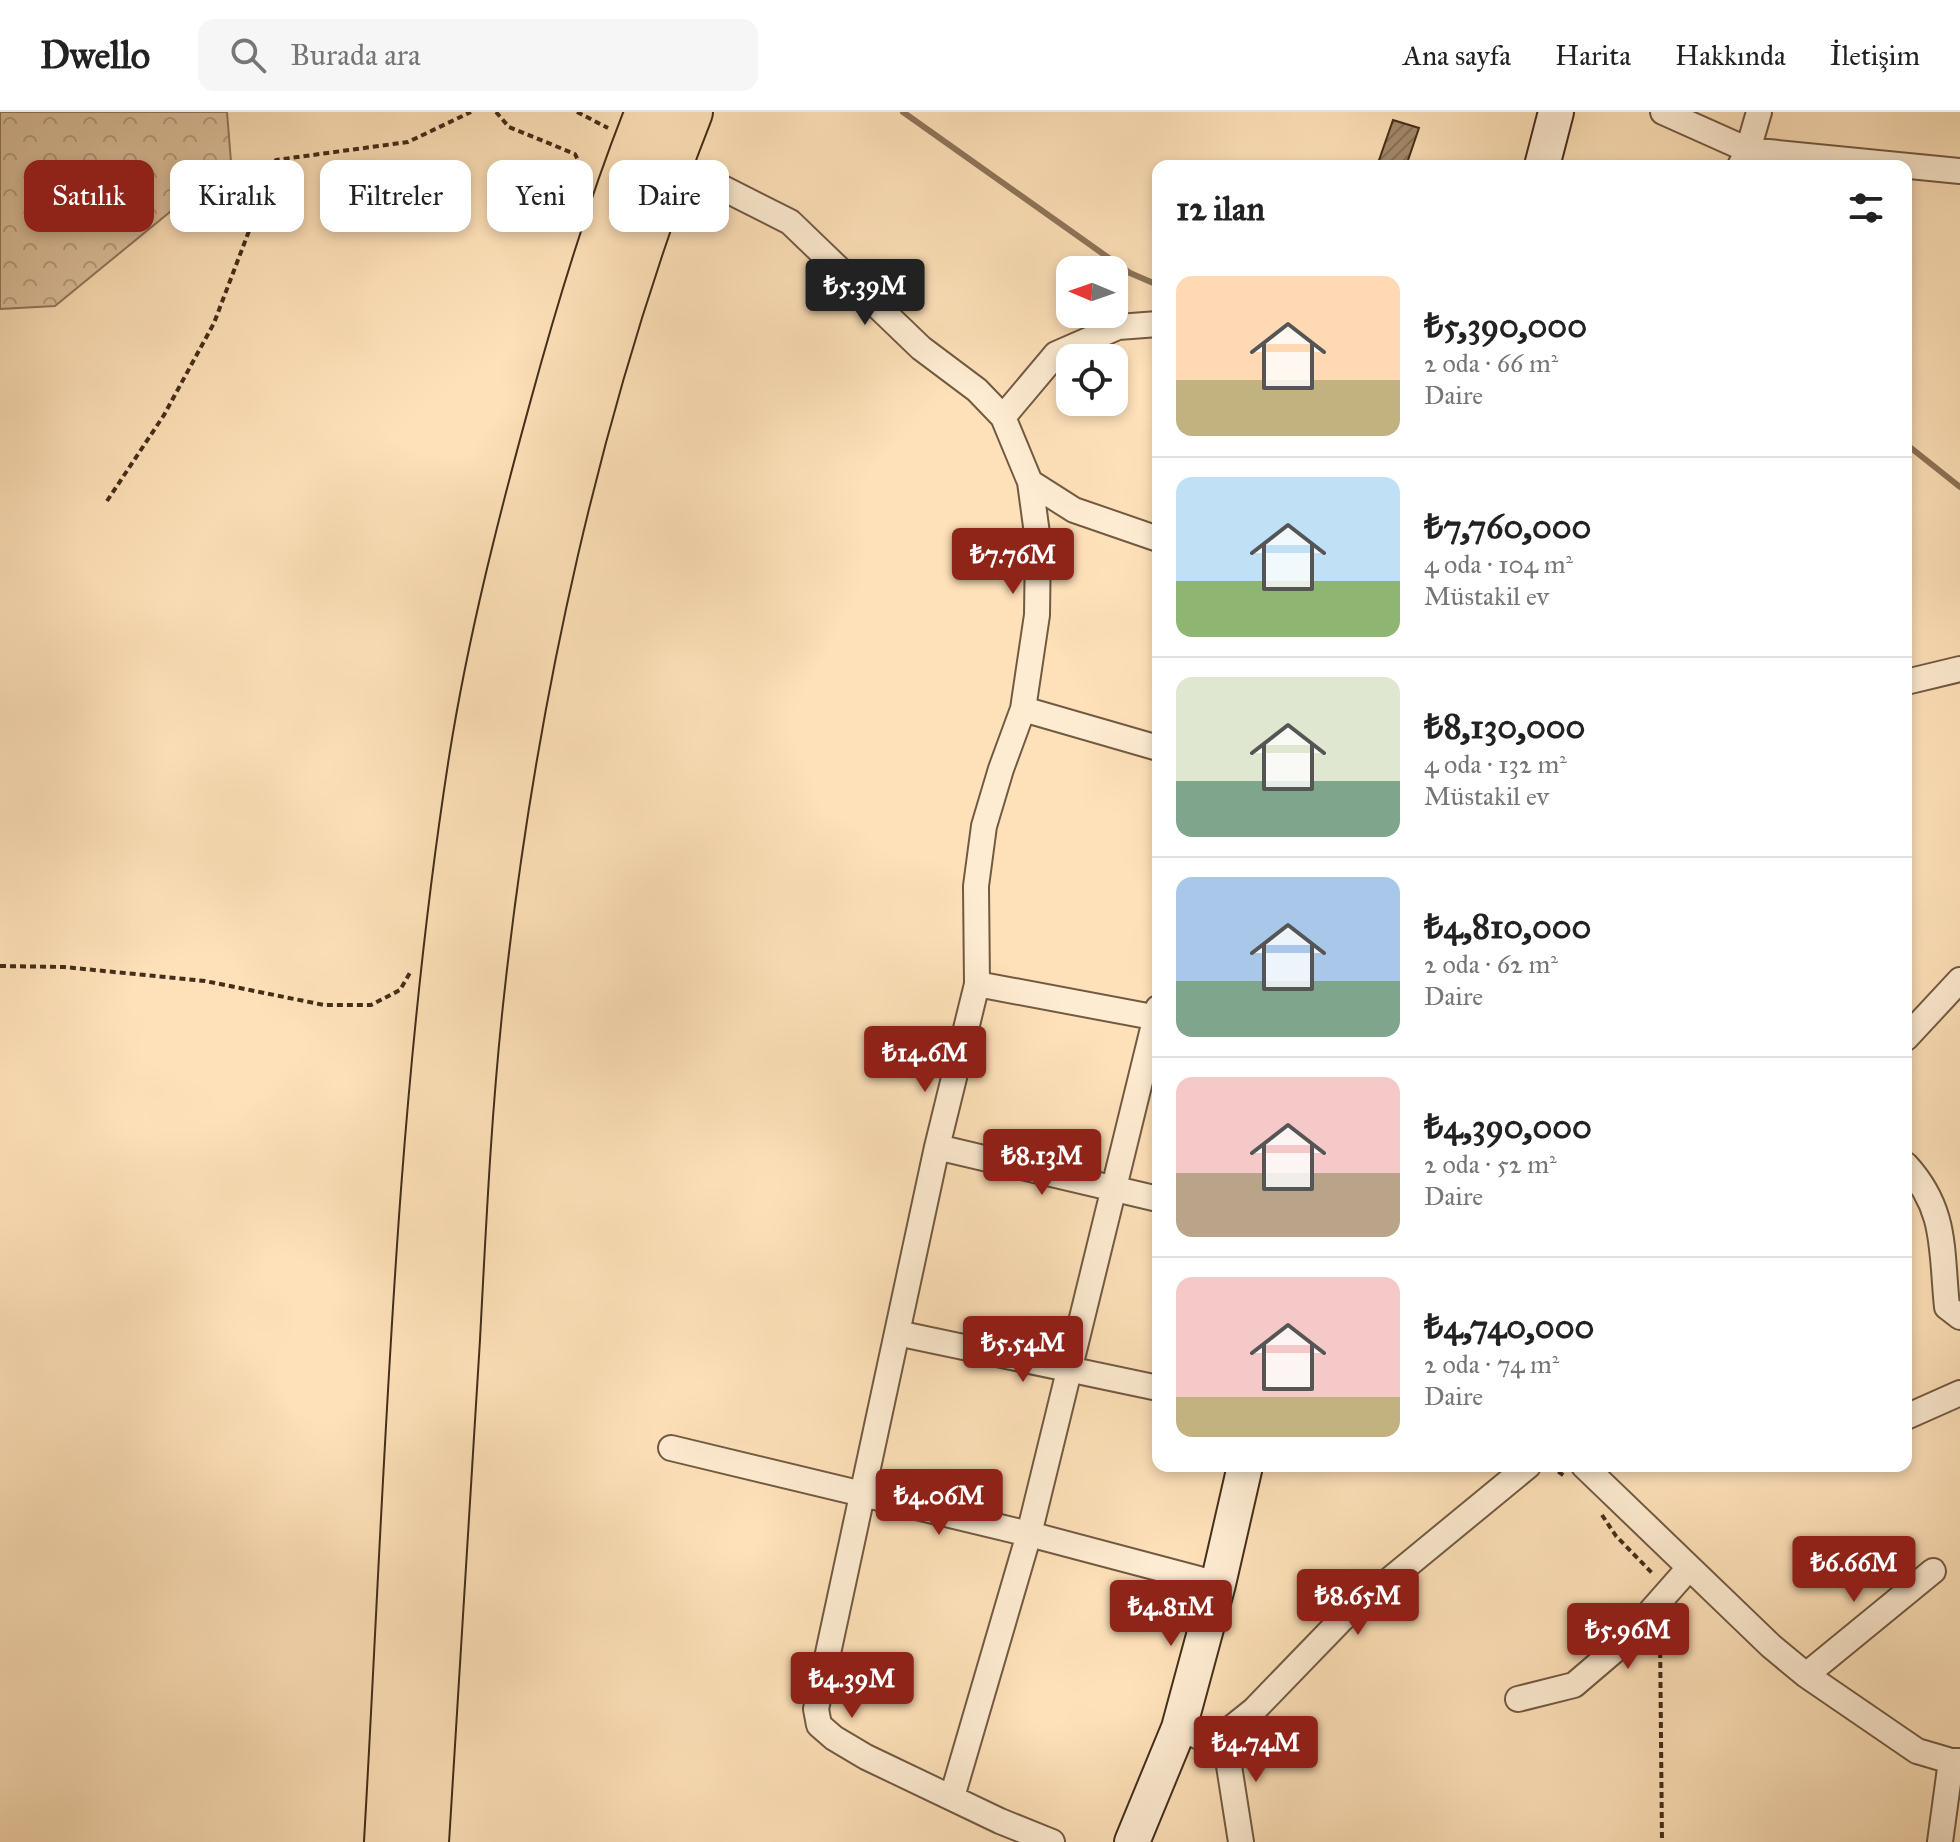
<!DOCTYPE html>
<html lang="tr">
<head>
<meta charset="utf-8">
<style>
  body { margin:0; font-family:"IM FELL Great Primer",serif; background:#f6f6f6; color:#222; height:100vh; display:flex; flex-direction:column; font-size:30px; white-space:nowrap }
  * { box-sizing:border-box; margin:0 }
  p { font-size:26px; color:#767676 }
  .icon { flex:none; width:44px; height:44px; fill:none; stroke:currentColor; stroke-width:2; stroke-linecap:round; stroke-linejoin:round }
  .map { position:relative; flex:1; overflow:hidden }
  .drawer { position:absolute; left:1152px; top:48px; width:760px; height:1312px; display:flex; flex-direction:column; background:#fff; border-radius:16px; box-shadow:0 4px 12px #0003 }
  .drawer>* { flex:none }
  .hud { position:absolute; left:24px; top:48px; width:760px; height:72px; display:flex; gap:16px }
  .needle { width:52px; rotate:272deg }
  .buttons { position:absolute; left:1056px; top:144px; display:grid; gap:16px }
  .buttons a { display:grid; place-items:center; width:72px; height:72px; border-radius:16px; background:#fff; box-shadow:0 4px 12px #0003; font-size:40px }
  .price { position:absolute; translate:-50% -68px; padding:0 18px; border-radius:8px; background:#8f2418; color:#fff; font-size:26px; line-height:52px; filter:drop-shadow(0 2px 4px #0008) }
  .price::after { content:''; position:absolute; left:50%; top:48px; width:24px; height:18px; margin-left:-12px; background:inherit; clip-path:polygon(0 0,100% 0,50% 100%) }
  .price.selected { background:#222; color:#fff }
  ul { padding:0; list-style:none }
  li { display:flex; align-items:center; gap:24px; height:200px; padding:0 24px }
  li+li { border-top:2px solid #e0e0e0 }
  li span { display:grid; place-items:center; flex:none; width:224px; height:160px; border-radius:16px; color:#555 }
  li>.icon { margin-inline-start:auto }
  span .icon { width:96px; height:96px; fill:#fffc; stroke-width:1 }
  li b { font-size:34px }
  h2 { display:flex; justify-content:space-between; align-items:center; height:96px; padding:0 24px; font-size:34px }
  .pill { padding:0 28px; border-radius:16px; background:#fff; box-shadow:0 4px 12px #0003; font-size:28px; line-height:72px }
  .pill.selected { background:#8f2418; color:#fff }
  header { display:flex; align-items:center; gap:48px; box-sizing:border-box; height:112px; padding:0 40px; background:#fff; border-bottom:2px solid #e0e0e0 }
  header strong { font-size:38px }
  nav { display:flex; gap:44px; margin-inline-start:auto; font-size:28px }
  .search { width:560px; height:72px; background:#f6f6f6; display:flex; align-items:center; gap:20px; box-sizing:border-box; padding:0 28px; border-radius:16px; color:#767676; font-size:30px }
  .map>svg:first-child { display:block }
</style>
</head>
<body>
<header>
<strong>Dwello</strong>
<div class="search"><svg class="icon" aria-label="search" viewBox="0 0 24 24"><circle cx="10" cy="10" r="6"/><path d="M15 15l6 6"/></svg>Burada ara</div>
<nav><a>Ana sayfa</a><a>Harita</a><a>Hakkında</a><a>İletişim</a></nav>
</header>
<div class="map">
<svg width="1960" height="1730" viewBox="0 0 1960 1730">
  <defs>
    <pattern id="forest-crowns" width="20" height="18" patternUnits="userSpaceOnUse" patternTransform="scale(2)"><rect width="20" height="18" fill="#dec29e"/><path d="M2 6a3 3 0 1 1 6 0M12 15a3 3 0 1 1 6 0" fill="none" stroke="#b69e80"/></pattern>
    <pattern id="building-hatch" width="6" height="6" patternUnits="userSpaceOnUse" patternTransform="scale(2)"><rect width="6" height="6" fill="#a58b6d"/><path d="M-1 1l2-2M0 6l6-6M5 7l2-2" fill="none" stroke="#887259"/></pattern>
  </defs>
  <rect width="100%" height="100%" fill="#fee1b9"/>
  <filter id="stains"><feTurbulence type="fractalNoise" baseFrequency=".0025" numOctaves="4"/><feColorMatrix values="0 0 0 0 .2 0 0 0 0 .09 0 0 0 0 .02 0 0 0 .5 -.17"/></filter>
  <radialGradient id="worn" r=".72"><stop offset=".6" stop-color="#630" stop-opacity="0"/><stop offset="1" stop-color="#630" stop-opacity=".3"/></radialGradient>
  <path fill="url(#forest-crowns)" stroke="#91785c" stroke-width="2" d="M0 0H227L231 50 55 194 0 197Z"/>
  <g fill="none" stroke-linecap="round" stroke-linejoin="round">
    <path stroke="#8e7459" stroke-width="6" d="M903 0 1130 161 1158 173
      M1906 332 1960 375"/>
  </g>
  <path fill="url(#building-hatch)" stroke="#442d1a" stroke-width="2" d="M1393 8 1419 16 1406 54H1377Z"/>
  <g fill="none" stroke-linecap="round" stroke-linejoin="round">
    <g stroke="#725a42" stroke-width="28">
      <path id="street" d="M1663 0 1748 38 1960 59
        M1740 54 1748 38 1759 0
        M699 64 790 110 921 236 977 278 1003 305 1030 370 1038 429 1037 503 1023 597 1001 657 984 714 976 774 977 872 937 1035 816 1597 819 1613 834 1626 866 1645 1000 1709 1052 1730
        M1003 305 1056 242 1118 215 1158 212
        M1030 370 1074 398 1158 427
        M1906 570 1960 557
        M1023 597 1158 636
        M977 872 1158 906
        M1906 926 1960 868
        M937 1035 1158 1087
        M1906 1053C1947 1098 1941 1137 1947 1195L1960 1205
        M897 1221 1158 1276
        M1906 1305 1960 1281
        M671 1336 1029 1422 1218 1472
        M1584 1354 1771 1534 1806 1563 1917 1639 1951 1649H1960
        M1806 1563 1933 1459
        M1518 1587 1574 1573 1622 1532 1689 1456
        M1179 1616 1204 1627 1224 1622 1254 1598 1342 1507 1528 1354
        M1224 1622 1241 1730
        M952 1685 1029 1422 1158 896
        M1940 1730 1951 1649"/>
    </g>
    <g stroke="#442d1a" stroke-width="38">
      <path id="secondary" d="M1542 54 1556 0
        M1132 1730 1179 1616 1218 1472 1245 1354"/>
    </g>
    <g stroke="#442d1a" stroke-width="48">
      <path id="highway" d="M387 1730C408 1369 416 1005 472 647 491 528 521 410 553 294 580 195 610 96 648 0
        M426 1730C436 1562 447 1395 457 1227 463 1115 468 1004 480 892 512 591 579 282 690 0"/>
    </g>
    <path stroke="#442d1a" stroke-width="4" stroke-dasharray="6 4" stroke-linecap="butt" d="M496 0 509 15 575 42 588 69
      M577 0 608 16
      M107 389 164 303 214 211 276 48 408 30 471 0
      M0 854 64 855 205 869 324 893H371L400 878 411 859
      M1550 1354 1566 1365
      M1602 1403 1616 1424 1654 1463
      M1660 1520 1662 1730"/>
    <use href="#street" stroke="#feecd2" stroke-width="24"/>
    <use href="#secondary" stroke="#feecd2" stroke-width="34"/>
    <use href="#highway" stroke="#fee1b9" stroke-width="44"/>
  </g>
  <rect width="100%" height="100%" filter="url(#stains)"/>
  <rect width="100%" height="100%" fill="url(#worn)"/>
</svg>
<div class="buttons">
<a><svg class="needle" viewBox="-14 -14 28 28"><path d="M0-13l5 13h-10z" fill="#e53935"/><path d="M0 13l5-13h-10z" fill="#767676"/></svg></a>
<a><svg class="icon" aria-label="locate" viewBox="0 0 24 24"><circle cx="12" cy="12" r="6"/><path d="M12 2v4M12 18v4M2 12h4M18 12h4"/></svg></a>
</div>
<b class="price selected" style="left:865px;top:215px">₺5.39M</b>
<b class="price" style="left:1013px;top:484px">₺7.76M</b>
<b class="price" style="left:925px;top:982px">₺14.6M</b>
<b class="price" style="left:1042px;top:1085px">₺8.13M</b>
<b class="price" style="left:1023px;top:1272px">₺5.54M</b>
<b class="price" style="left:939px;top:1425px">₺4.06M</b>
<b class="price" style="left:1854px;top:1492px">₺6.66M</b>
<b class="price" style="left:1358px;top:1525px">₺8.65M</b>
<b class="price" style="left:1171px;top:1536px">₺4.81M</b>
<b class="price" style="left:1628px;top:1559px">₺5.96M</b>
<b class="price" style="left:852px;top:1608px">₺4.39M</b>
<b class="price" style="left:1256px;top:1672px">₺4.74M</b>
<div class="hud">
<a class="pill selected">Satılık</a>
<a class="pill">Kiralık</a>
<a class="pill">Filtreler</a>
<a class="pill">Yeni</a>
<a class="pill">Daire</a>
</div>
<section class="drawer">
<h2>12 ilan<svg class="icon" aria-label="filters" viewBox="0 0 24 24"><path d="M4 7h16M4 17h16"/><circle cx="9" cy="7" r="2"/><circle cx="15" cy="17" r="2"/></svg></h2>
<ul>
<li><span style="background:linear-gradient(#ffd9b3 65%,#c2b280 0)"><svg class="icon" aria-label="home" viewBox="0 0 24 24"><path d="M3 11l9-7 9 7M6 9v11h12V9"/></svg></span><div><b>₺5,390,000</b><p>2 oda · 66 m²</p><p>Daire</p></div></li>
<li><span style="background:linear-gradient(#bfe0f5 65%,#8fb573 0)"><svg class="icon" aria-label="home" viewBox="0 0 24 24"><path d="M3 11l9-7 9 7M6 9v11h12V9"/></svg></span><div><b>₺7,760,000</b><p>4 oda · 104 m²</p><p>Müstakil ev</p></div></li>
<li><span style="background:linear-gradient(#dfe7d0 65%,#7fa58c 0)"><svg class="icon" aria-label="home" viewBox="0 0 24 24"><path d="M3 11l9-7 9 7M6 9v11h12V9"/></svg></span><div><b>₺8,130,000</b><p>4 oda · 132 m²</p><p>Müstakil ev</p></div></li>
<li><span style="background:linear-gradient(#a9c7e8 65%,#7fa58c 0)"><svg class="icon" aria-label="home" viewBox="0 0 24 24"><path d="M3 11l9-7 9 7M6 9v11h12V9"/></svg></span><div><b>₺4,810,000</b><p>2 oda · 62 m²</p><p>Daire</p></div></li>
<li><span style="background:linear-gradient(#f6c9c9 60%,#b9a48a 0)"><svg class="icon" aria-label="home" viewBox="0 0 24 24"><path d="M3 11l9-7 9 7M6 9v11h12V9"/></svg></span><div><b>₺4,390,000</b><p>2 oda · 52 m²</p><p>Daire</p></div></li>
<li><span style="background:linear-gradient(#f6c9c9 75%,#c2b280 0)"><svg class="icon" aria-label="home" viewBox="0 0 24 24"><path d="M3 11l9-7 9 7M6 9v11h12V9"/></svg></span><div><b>₺4,740,000</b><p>2 oda · 74 m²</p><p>Daire</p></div></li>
</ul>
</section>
</div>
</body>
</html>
